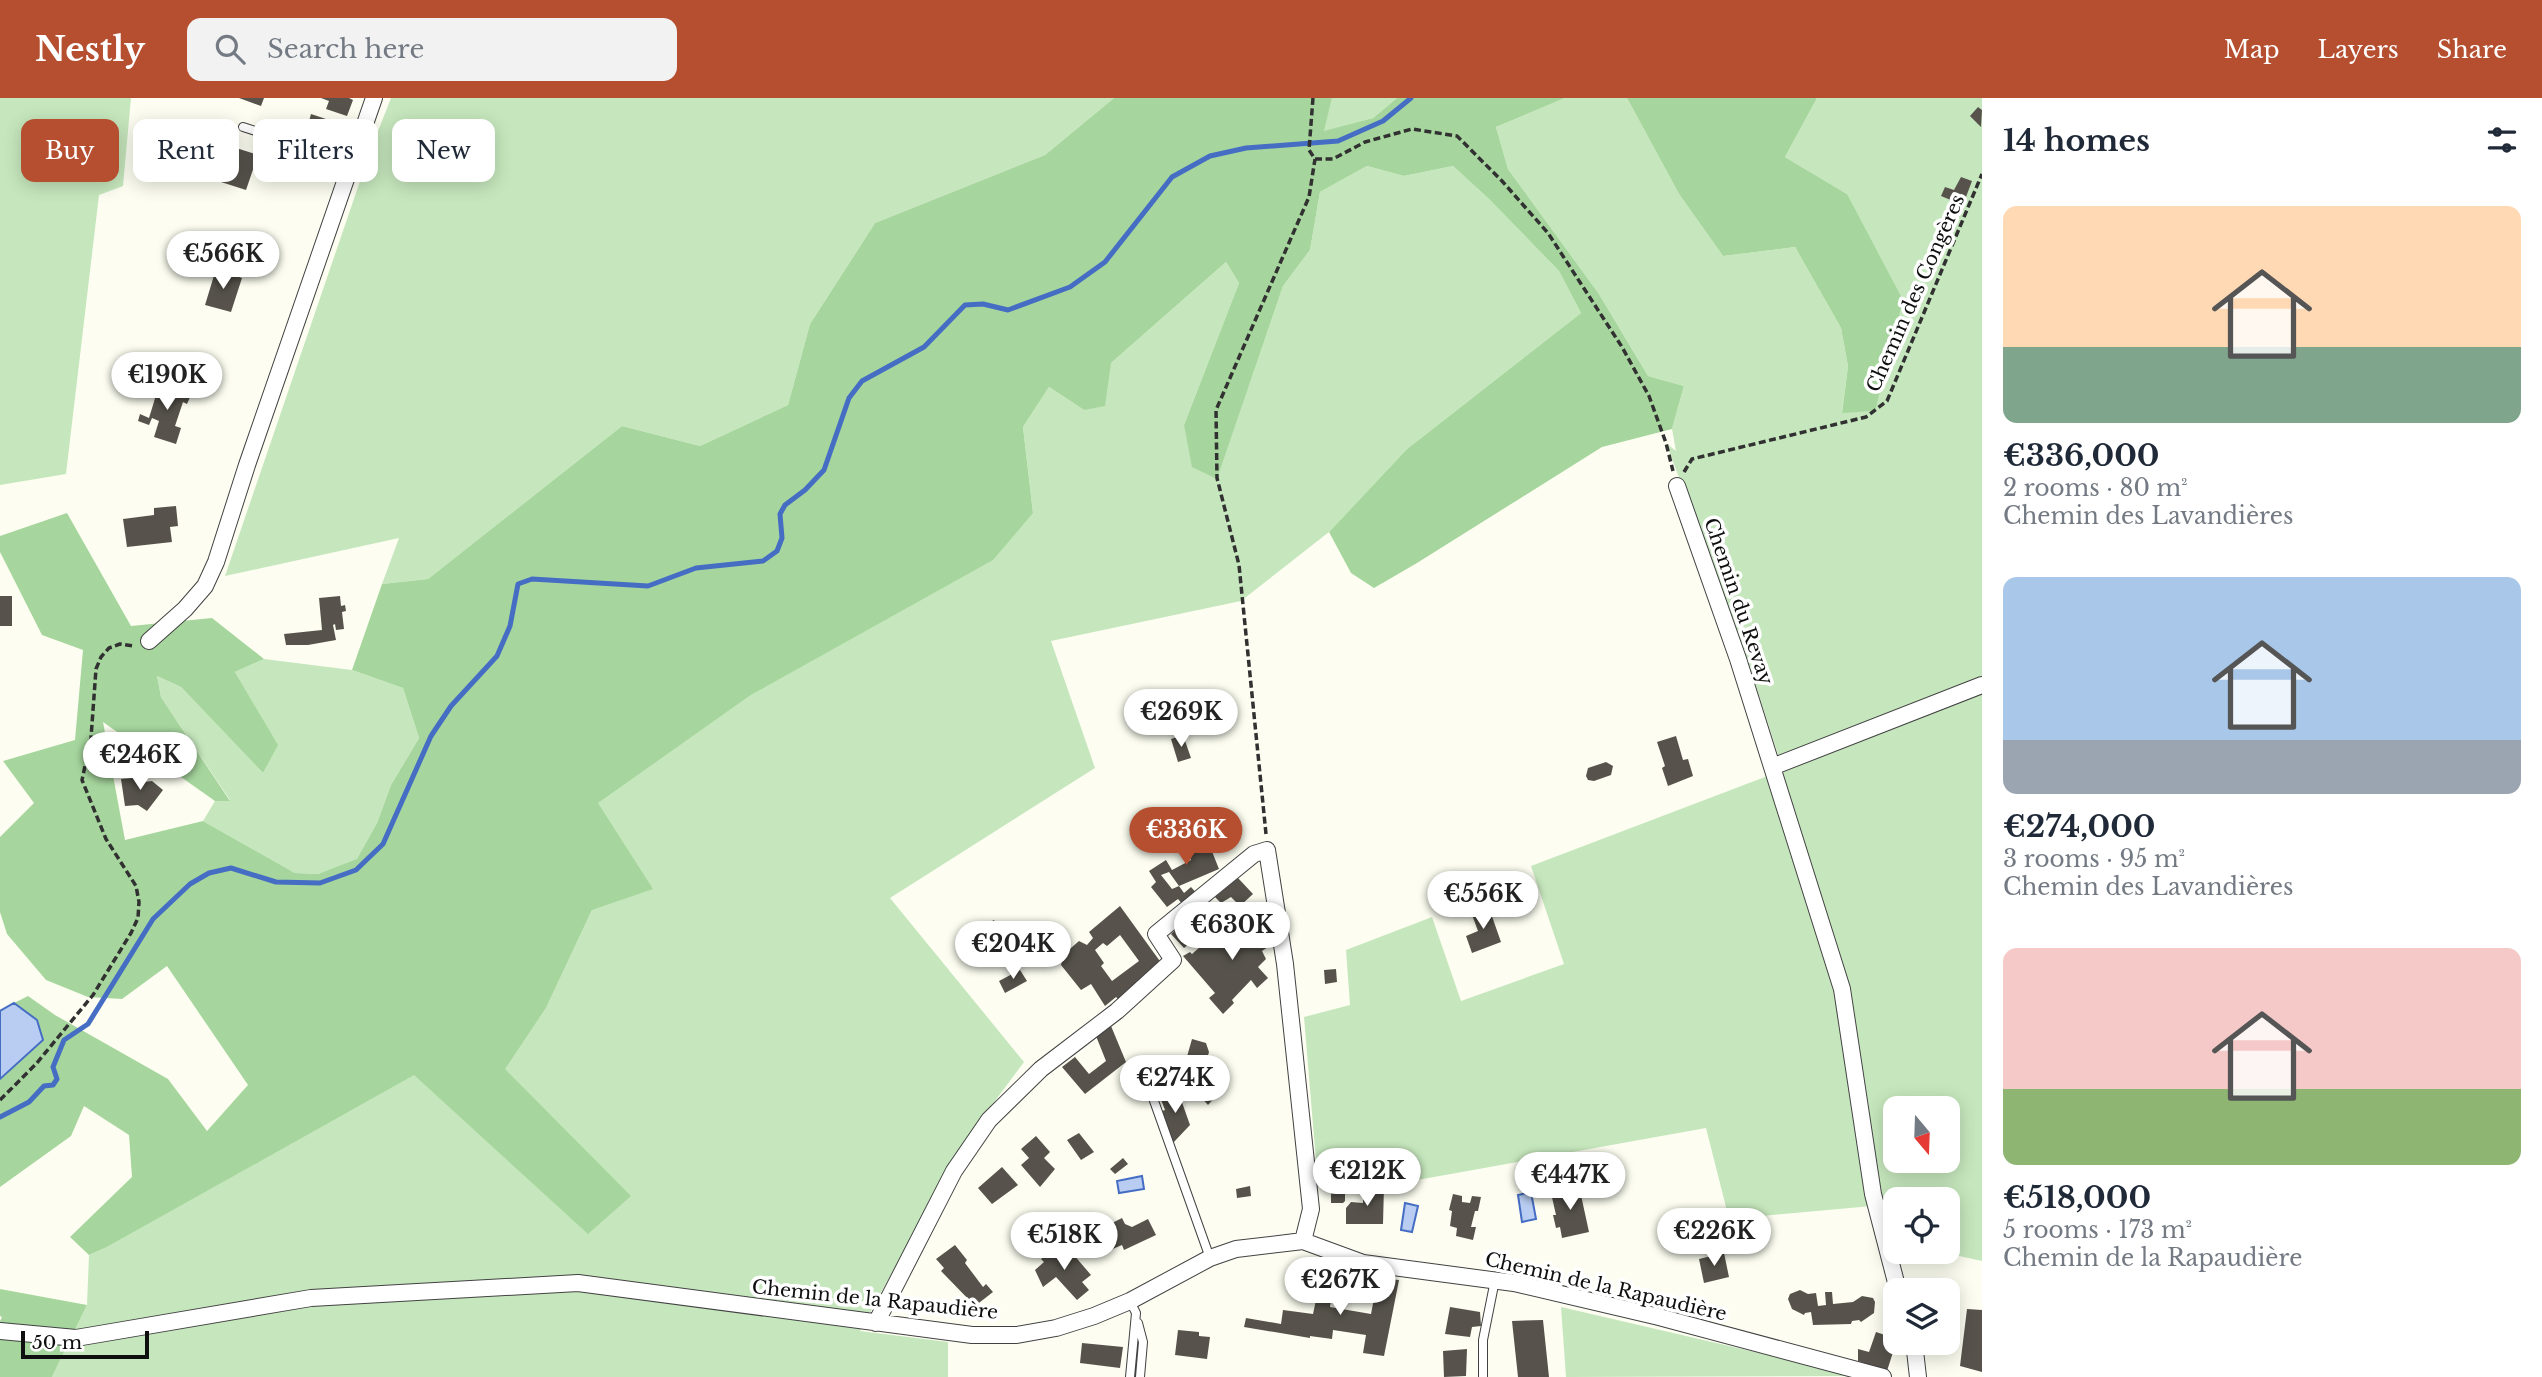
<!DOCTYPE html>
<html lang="en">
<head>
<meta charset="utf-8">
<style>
  body { margin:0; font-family:"Libre Baskerville",serif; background:#f2f2f3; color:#1f2937; height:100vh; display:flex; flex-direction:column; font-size:26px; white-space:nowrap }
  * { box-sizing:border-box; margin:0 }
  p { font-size:23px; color:#747a83 }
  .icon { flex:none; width:38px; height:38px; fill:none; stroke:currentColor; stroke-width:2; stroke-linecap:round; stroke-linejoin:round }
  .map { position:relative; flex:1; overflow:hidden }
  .details { display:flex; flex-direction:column; background:#fff; width:560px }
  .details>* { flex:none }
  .top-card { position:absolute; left:21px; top:21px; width:665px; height:63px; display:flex; gap:14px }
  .needle { width:46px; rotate:161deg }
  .controls { position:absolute; left:1883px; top:998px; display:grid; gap:14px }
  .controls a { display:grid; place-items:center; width:77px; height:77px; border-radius:14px; background:#fff; box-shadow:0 4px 18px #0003; font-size:35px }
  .scale { position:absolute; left:21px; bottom:18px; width:128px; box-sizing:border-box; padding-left:7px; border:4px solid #0f0f0f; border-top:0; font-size:19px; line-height:24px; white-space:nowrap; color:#0f0f0f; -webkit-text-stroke:5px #fff; paint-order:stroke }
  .price { position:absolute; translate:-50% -60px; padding:0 16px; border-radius:24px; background:#fff; color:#222; font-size:23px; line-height:46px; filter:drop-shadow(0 2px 4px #0008) }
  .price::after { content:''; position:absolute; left:50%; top:42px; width:21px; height:16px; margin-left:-10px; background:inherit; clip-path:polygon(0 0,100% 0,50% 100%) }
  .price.current { background:#b54f30; color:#fff }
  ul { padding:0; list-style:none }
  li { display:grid; align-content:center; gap:14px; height:371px; padding:0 21px }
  li span { display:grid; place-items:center; height:217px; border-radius:14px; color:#555 }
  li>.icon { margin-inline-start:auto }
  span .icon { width:126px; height:126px; fill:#fffc; stroke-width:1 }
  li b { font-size:30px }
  h2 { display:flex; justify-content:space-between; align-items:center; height:84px; padding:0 21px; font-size:30px }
  .pill { padding:0 24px; border-radius:14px; background:#fff; box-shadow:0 4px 18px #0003; font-size:24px; line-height:63px }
  .pill.current { background:#b54f30; color:#fff }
  header { display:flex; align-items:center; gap:42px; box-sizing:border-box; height:98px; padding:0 35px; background:#b54f30; color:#fff }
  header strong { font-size:33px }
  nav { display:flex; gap:38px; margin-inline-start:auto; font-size:24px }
  .search { width:490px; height:63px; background:#f2f2f3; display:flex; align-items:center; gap:18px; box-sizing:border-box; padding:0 24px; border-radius:14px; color:#747a83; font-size:26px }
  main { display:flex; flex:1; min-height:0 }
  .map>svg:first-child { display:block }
</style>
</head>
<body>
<header>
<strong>Nestly</strong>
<div class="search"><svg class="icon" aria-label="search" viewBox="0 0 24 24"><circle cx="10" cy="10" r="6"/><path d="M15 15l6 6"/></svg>Search here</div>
<nav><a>Map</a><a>Layers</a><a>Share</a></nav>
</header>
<main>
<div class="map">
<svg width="1982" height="1279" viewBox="0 0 1982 1279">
  <rect width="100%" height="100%" fill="#fdfef1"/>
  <path fill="#c6e7bd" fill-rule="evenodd" d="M0 0H131L123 88 99 97 66 376 0 387Z
    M391 0H1114L1045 57 875 125 810 226 788 307 700 348 622 328 428 481 382 486 399 440 225 478 371 51Z
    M1332 0H1397L1373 20 1323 34Z
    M1565 0H1627L1679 96 1723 158 1795 149 1841 230 1848 268 1842 314 1875 313 1847 96 1785 59 1817 0H1982V1163L1936 1153H1948V1101H1895V1144H1893L1883 1107 1729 1121 1706 1030 1395 1086 1318 1087 1304 919 1350 907 1346 852 1432 819 1461 903 1564 866 1531 768 1783 672 1745 554 1666 345 1676 353 1672 331 1684 288 1648 278 1599 196 1508 71 1496 29ZM1895 1010H1948V1062H1895Z
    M1367 68 1404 78 1453 68 1489 101 1559 173 1581 215 1407 351 1329 434 1241 503 1051 543 1095 670 890 800 1024 964 960 1050 860 1233 948 1244V1279H52L87 1207 89 1157 107 1149 414 976 588 1135 630 1098 504 971 546 910 592 812 597 705 751 597 1033 415 1023 329 1049 289 1084 312 1111 265 1226 164 1239 185 1184 327 1217 380 1283 188 1310 152 1320 94Z
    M264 561 352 572 403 590 419 640 391 687 377 725 357 762 318 776 295 775 203 723 215 703 230 702 161 599 157 578 181 589 263 675 277 647 235 574Z
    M1561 1209 1859 1278 1566 1279Z"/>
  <path fill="#a6d69d" d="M1114 0H1332L1324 33 1373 20 1397 0H1565L1496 29 1508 71 1599 196 1648 278 1684 288 1672 331 1602 349 1417 465 1374 490 1351 475 1329 434 1407 351 1581 215 1559 173 1489 101 1453 68 1404 78 1367 68 1320 94 1310 152 1283 188 1217 381 1192 369 1184 327 1239 185 1226 164 1111 265 1105 308 1084 312 1049 289 1023 329 1033 415 993 462 751 597 598 705 653 791 592 812 546 910 505 971 631 1098 588 1136 414 977 107 1149 89 1157 70 1139 132 1079 129 1037 84 1008 71 1038 0 1089V981L43 942 37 922 14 905 28 898 55 917 168 981 207 1033 248 987 167 868 122 901 88 899 46 882 7 836 0 814V739L34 705 3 663 75 642 83 552 42 537 0 454V438L67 415 131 528 212 520 264 561 235 574 278 647 263 675 181 589 157 578 161 599 230 703H215L103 624 125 742 203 723 295 775 318 776 357 761 377 725 391 687 419 640 403 590 352 572 382 486 428 481 622 328 700 348 788 307 810 226 875 125 1045 57Z
    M1627 0H1817L1785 59 1847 96 1903 202 1875 313 1842 315 1848 268 1841 230 1795 149 1723 158 1679 96Z
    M0 1191 87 1207 52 1279H0V1223L2 1219 0 1218Z"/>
  <path fill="#b9cdf2" stroke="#456dc4" stroke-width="2" d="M14 905 37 922 43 942 0 981V913Z
    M1142 1078 1144 1091 1119 1095 1117 1083Z
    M1531 1094 1536 1121 1522 1124 1518 1097Z
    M1405 1105 1418 1108 1412 1134 1401 1132Z"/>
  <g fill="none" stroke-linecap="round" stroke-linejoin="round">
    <path stroke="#456dc4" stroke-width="5" d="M0 1019 29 1004 44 988 53 987 57 981 53 969 64 942 88 926 153 821 190 786 209 775 231 770 276 784 320 785 356 772 383 746 431 638 451 608 497 558 510 528 518 486 532 481 648 488 696 470 763 463 777 453 782 440 780 416 785 407 805 392 824 372 849 300 862 283 924 249 965 207 983 206 1008 212 1070 189 1105 164 1172 79 1210 58 1246 50 1338 43 1383 23 1411 0"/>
  </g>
  <path fill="#57534c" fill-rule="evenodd" d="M239 0H264L261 8Z
    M321 0H349L353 2 347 18 326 11 329 3Z
    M1978 9 1982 12 1981 29 1970 18Z
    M311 16 338 25 332 51 291 37 296 23 308 27Z
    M233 49 258 57 246 92 221 84Z
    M1961 79 1972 83 1963 107 1941 98 1945 89 1954 92Z
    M216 171 242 180 231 214 205 207Z
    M160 284 187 292 185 295 191 297 187 306 183 304 175 328 181 330 176 346 154 339 159 323 152 320 149 327 138 323 140 316 149 320Z
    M176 408 178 428 170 429 172 444 127 449 123 421 154 417V410Z
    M0 498H12V528H0Z
    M340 498 341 508 345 507 346 513 342 514 344 531 336 532 335 526 333 527 336 542 308 547H286L284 536 322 532 319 500Z
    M1183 637 1191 660 1178 664 1171 641Z
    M1676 638 1683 662 1688 661 1693 678 1668 688 1662 670 1665 668 1657 644Z
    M1606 664 1613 668 1611 677 1594 683 1588 682 1586 678 1588 670Z
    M143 679 144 684 152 683 163 692 147 713 138 707 125 708 121 681Z
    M1199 721 1219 771 1179 788 1169 774 1161 777 1172 791 1179 788 1184 795 1191 789 1199 798 1184 808 1178 801 1167 809 1151 789 1156 784 1149 773 1166 762 1172 772 1191 762 1179 729Z
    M1238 780 1253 796 1240 808 1231 799 1221 805 1215 799Z
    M1205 806 1217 820 1207 828 1211 835 1200 844 1197 839 1184 850 1171 836Z
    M1488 807 1501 844 1472 855 1466 838 1478 833 1471 814Z
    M1120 808 1162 866 1121 904 1116 899 1105 908 1091 886 1081 892 1061 867 1064 856 1079 843 1087 847 1093 840 1089 834ZM1120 837 1139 863 1112 883 1101 868 1104 865 1095 852 1103 845 1107 848Z
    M1273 817 1277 843 1262 853 1266 861 1258 869 1268 880 1257 890 1251 882 1232 902 1234 905 1223 916 1209 900 1215 895 1183 858 1190 854 1192 856 1226 826 1229 829 1235 824 1239 846 1261 833 1259 828 1265 825 1264 821Z
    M994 822 1003 839 981 851 983 855 971 861 960 840Z
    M1336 871 1337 884 1325 886 1324 872Z
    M1020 872 1027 883 1005 895 999 883Z
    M1111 928 1126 964 1085 996 1062 969 1075 959 1089 976 1106 963 1096 938Z
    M1192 941 1206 945 1209 954 1206 964 1220 980V984L1213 990 1218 996 1208 1007 1186 982 1192 976 1185 967 1188 964 1186 962Z
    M1178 993 1190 1027 1173 1045 1162 1013 1165 1012 1160 999Z
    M1079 1035 1094 1054 1081 1062 1067 1042Z
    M1036 1038 1050 1054 1044 1060 1055 1071 1040 1089 1021 1067 1029 1060 1021 1051Z
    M1123 1060 1128 1066 1115 1076 1110 1071Z
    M1002 1069 1018 1087 992 1106 978 1090Z
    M1250 1088 1251 1098 1237 1100 1236 1091Z
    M1331 1088H1345V1103L1343 1105H1331Z
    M1363 1088H1384L1383 1126H1346V1110L1351 1104 1363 1105Z
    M1579 1088 1589 1134 1562 1140 1560 1129 1556 1130 1553 1117H1556L1551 1095Z
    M1453 1096 1462 1098V1104L1470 1105 1472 1098 1481 1099 1478 1113H1475L1471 1129H1476L1473 1142 1456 1138 1457 1130 1450 1128 1452 1113 1449 1112Z
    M1122 1120 1125 1126 1132 1129 1148 1121 1156 1137 1124 1152 1122 1147 1108 1153 1100 1134 1113 1128 1112 1125Z
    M1716 1133 1717 1142 1701 1145 1698 1137Z
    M1033 1139 1042 1148 1035 1154 1026 1145Z
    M955 1147 967 1162 965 1165 983 1189 986 1186 993 1194 975 1208 941 1173 944 1170 936 1161Z
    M1067 1149 1091 1177 1082 1184 1089 1192 1077 1202 1056 1179 1043 1189 1035 1172 1044 1164 1041 1161 1053 1151 1058 1157Z
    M1724 1155 1729 1179 1704 1185 1699 1161Z
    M1323 1169 1335 1172 1330 1209 1371 1216 1378 1180 1399 1182 1384 1258 1363 1255 1366 1237 1333 1232 1332 1241 1310 1238V1240L1244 1229 1246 1220 1281 1226 1283 1212 1313 1216Z
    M1800 1192 1808 1196 1816 1195 1818 1208 1826 1207 1825 1194H1832L1833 1206 1853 1204 1862 1198 1873 1200 1875 1204 1874 1215 1861 1224 1859 1222 1852 1223 1851 1226 1813 1227 1811 1214 1805 1215 1804 1217 1792 1211 1788 1201 1790 1196Z
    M1450 1209 1480 1214 1481 1228 1472 1229 1470 1239 1445 1236Z
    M1967 1211 1982 1212V1274L1960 1268Z
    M1543 1222 1549 1279H1518L1512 1223Z
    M1178 1232 1199 1234V1238L1210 1239 1207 1261 1175 1257Z
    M1876 1234 1894 1240 1890 1250 1894 1251 1887 1273 1858 1263V1251L1869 1254Z
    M1082 1245 1123 1249 1120 1270 1080 1265Z
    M1467 1251 1466 1278 1444 1279 1443 1253Z"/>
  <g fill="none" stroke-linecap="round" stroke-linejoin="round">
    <g stroke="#424242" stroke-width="10">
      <path id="lane" d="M243 29 350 63
        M1148 986 1210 1160
        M1138 1225 1143 1244 1140 1279
        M1130 1279 1136 1215 1130 1203
        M1483 1279V1242L1495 1182"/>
    </g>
    <g stroke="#424242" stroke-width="18">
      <path id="street" d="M1677 388 1738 561 1842 891 1873 1096 1898 1192
        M149 543 185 511 205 488 216 464 247 367 374 0
        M1772 669 1982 587
        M876 1225 954 1073 989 1022 1041 971 1117 913 1173 862 1156 836 1254 756 1267 752 1285 866 1311 1111 1303 1143
        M0 1233 76 1240 311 1200 578 1185 972 1237H1017L1056 1230 1094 1218 1130 1203 1210 1160 1236 1151 1303 1143 1363 1165 1514 1185 1659 1219 1883 1279
        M1914 1244 1918 1279"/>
    </g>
    <path stroke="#313131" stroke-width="3.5" stroke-dasharray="7 3.5" stroke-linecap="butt" d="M1313 0 1309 52 1315 61H1333L1365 44 1412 31 1457 38 1502 83 1548 135 1622 249 1649 298 1666 345 1673 373
      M1684 374 1692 361 1866 319 1887 303 1982 76
      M1266 736 1239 467 1217 380 1216 312 1309 99 1315 61
      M0 1002 36 966 93 897 131 835 138 820 139 804 136 788 106 741 82 682 91 640 96 571 101 559 109 550 120 546 133 548"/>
    <use href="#lane" stroke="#fff" stroke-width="8"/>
    <use href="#street" stroke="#fff" stroke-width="16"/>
  </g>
  <g text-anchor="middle" stroke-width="7" stroke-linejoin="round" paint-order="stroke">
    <g font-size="19" fill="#0f0f0f" stroke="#fff">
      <text transform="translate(1915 195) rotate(-66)" y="7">Chemin des Congères</text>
      <text transform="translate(1739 503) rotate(71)" y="7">Chemin du Revay</text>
      <text transform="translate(1606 1188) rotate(13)" y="7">Chemin de la Rapaudière</text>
      <text transform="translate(875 1201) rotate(6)" y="7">Chemin de la Rapaudière</text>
    </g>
  </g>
</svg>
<div class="controls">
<a><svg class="needle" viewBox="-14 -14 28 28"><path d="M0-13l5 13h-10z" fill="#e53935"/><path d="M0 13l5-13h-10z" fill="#747a83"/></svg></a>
<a><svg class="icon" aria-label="locate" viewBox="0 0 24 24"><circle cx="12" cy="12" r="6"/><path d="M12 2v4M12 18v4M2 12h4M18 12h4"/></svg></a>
<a><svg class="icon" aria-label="layers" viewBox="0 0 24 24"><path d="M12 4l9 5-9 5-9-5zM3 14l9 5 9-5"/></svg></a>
</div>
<div class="scale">50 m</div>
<b class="price" style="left:223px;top:193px">€566K</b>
<b class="price" style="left:167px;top:314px">€190K</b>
<b class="price" style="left:1181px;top:651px">€269K</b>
<b class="price" style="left:140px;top:694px">€246K</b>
<b class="price current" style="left:1186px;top:769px">€336K</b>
<b class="price" style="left:1483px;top:833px">€556K</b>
<b class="price" style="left:1232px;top:864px">€630K</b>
<b class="price" style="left:1013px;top:883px">€204K</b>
<b class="price" style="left:1175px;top:1017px">€274K</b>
<b class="price" style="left:1367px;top:1110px">€212K</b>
<b class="price" style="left:1570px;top:1114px">€447K</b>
<b class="price" style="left:1714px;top:1170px">€226K</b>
<b class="price" style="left:1064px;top:1174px">€518K</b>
<b class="price" style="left:1340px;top:1219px">€267K</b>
<div class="top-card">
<a class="pill current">Buy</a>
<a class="pill">Rent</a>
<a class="pill">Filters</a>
<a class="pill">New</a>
</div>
</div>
<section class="details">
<h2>14 homes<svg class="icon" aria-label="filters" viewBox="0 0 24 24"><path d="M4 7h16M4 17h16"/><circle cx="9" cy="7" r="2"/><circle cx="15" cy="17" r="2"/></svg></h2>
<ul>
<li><span style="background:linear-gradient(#ffd9b3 65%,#7fa58c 0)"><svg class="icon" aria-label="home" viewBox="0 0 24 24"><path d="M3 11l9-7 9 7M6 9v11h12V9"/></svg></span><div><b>€336,000</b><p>2 rooms · 80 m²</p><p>Chemin des Lavandières</p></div></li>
<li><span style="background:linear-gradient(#a9c7e8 75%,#9aa5b1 0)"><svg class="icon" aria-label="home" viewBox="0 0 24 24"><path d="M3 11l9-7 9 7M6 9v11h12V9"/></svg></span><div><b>€274,000</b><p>3 rooms · 95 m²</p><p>Chemin des Lavandières</p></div></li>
<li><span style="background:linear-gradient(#f6c9c9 65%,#8fb573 0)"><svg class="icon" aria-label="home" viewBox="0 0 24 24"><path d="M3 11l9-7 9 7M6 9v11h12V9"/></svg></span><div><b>€518,000</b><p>5 rooms · 173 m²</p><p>Chemin de la Rapaudière</p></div></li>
</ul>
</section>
</main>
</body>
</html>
